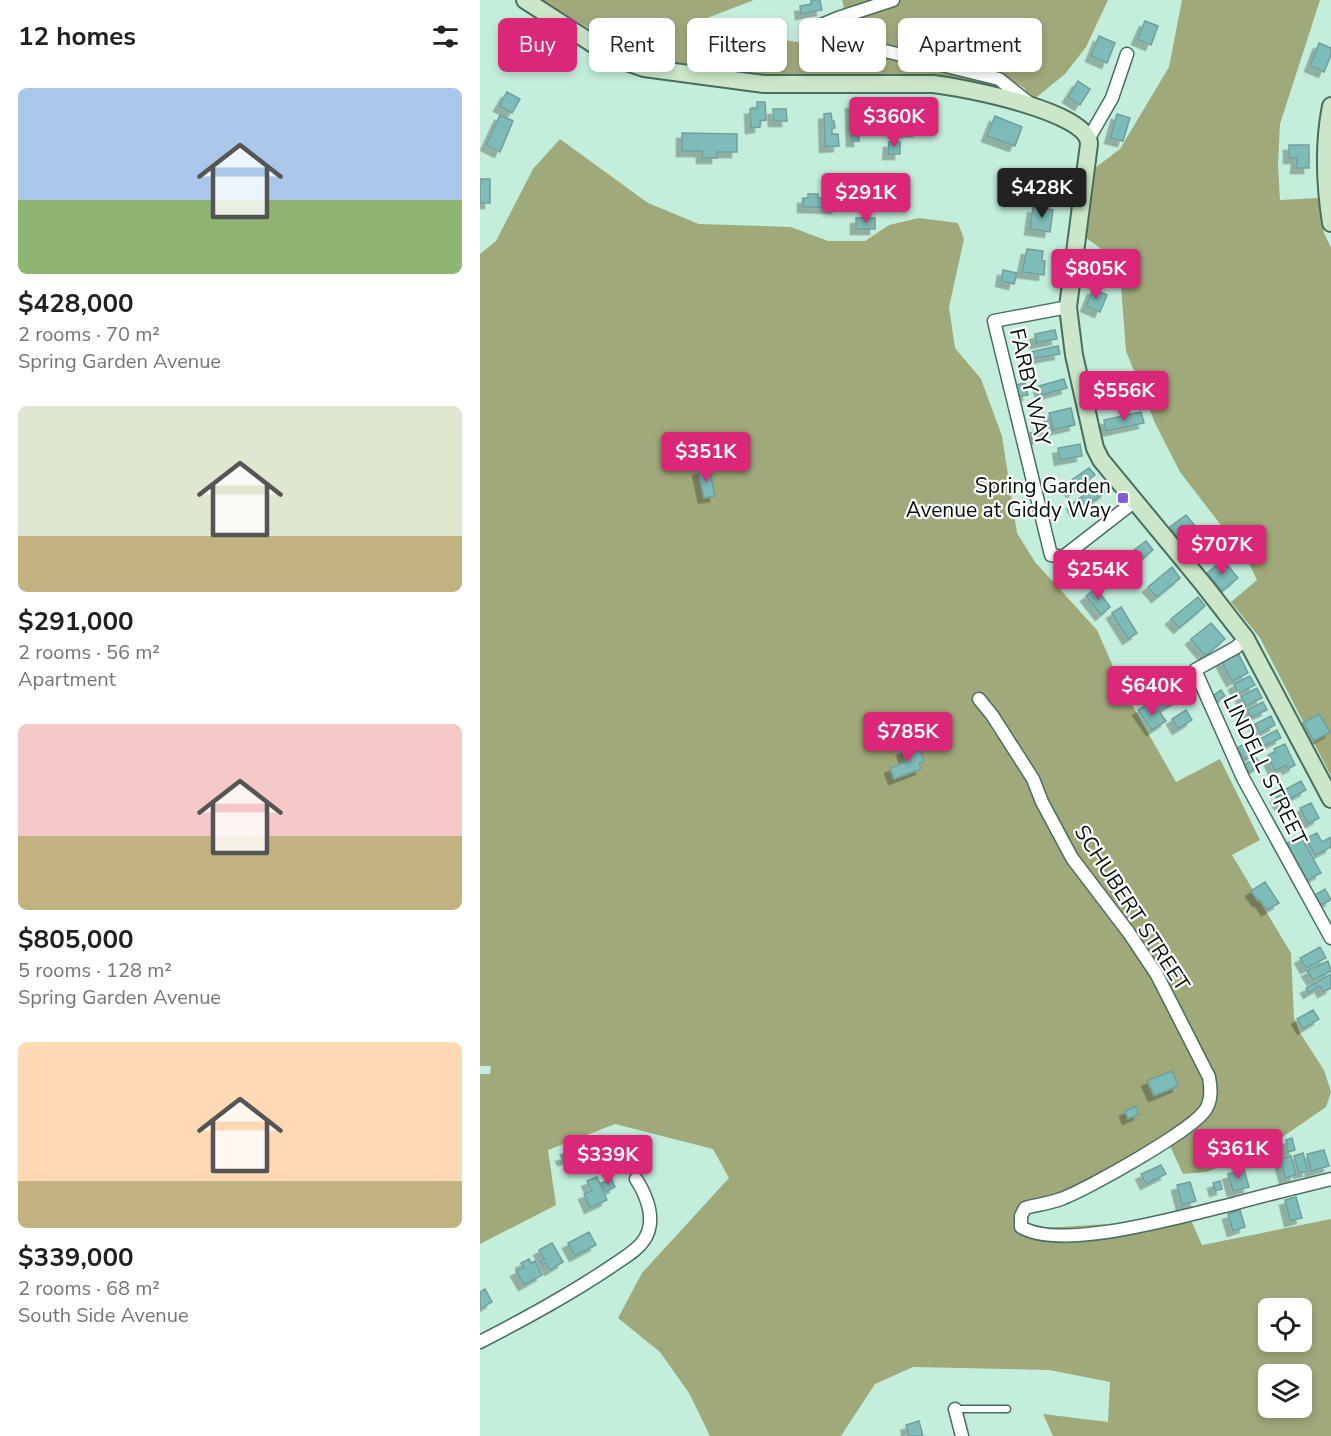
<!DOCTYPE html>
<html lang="en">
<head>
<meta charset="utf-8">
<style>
  body { margin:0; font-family:"Nunito Sans",sans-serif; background:#f2f2f2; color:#202124; height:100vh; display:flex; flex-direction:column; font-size:22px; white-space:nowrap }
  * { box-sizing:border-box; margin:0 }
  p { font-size:20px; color:#757577 }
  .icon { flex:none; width:33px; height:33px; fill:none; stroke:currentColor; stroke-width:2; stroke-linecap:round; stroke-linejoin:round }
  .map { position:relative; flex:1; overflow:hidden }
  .side { display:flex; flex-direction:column; background:#fff; width:480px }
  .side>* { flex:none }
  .banner { position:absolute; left:18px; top:18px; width:570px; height:54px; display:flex; gap:12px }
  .tools { position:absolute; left:778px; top:1298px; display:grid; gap:12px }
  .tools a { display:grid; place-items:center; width:54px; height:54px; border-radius:9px; background:#fff; box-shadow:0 3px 9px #0003; font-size:30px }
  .price { position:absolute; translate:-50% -51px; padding:0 14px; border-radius:6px; background:#db2777; color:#fff; font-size:20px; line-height:39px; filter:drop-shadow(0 2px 3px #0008) }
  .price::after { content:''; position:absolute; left:50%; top:36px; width:18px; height:14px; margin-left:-9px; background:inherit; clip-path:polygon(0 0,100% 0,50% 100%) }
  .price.current { background:#222; color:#fff }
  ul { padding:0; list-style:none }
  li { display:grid; align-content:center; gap:12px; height:318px; padding:0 18px }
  li span { display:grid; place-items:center; height:186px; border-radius:9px; color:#555 }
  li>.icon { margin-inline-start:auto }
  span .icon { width:108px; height:108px; fill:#fffc; stroke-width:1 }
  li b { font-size:26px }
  h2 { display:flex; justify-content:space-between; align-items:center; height:72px; padding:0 18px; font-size:26px }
  .chip { padding:0 21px; border-radius:9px; background:#fff; box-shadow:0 3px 9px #0003; font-size:21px; line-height:54px }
  .chip.current { background:#db2777; color:#fff }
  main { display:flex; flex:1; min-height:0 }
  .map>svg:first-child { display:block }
</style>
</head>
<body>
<main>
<section class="side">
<h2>12 homes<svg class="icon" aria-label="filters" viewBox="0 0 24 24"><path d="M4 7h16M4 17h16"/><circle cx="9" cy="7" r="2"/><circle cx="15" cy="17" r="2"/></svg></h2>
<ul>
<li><span style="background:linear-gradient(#a9c7e8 60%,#8fb573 0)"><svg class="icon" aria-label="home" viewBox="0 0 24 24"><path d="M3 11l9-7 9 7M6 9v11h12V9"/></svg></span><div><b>$428,000</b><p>2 rooms · 70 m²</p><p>Spring Garden Avenue</p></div></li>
<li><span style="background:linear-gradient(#dfe7d0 70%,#c2b280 0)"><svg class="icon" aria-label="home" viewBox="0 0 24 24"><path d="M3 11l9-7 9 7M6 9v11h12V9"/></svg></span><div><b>$291,000</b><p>2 rooms · 56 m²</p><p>Apartment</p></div></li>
<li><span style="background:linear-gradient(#f6c9c9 60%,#c2b280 0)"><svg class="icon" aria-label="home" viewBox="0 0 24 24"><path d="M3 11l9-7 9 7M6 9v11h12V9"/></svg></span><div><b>$805,000</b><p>5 rooms · 128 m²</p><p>Spring Garden Avenue</p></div></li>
<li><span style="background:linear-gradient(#ffd9b3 75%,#c2b280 0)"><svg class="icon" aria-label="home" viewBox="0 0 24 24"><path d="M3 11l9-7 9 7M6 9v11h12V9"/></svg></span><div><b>$339,000</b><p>2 rooms · 68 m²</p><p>South Side Avenue</p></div></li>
</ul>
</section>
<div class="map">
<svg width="851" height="1436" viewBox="0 0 851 1436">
  <defs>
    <filter id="shadow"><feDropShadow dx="-5.5" dy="5.5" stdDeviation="0" flood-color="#0004"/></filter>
  </defs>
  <rect width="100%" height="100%" fill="#c4eedc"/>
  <path fill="#a0a97a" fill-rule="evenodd" d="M61 0H274L206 26 226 36H270L318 42 333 39 519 86 534 95 285 78 161 59Z
    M362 0H628L606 47 585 74 553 100 544 88 520 73 447 51 417 49 357 34 368 24Z
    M702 0H840L800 124 798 164 800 200 839 198 844 233 851 248V776L780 638 751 602 777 580 767 559 700 472 675 423 646 351 641 286 630 255 606 238 615 168 640 149 689 67Z
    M80 139 168 203 219 224 311 227 348 241H385L409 225 439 218 478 223 484 239 469 307 475 348 501 379 522 436 537 533 555 562 617 630 643 689 696 782 740 759 780 840 752 855 811 953 814 1018 820 1033 844 1070 851 1092 846 1107 782 1151 726 1172 703 1174 689 1144 549 1211 545 1218 549 1226 565 1228 657 1222 706 1209 722 1245 851 1219V1436H573L563 1414 628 1422 630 1382 569 1370 433 1367 395 1384 361 1436H230L209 1393 180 1352 138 1318 162 1273 249 1178 233 1149 135 1124 68 1150 76 1205 0 1244V1074H10L11 1066H0V254L16 241 53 169ZM789 1308H822V1341H789ZM789 1374H822V1407H789Z"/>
  <path fill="#7dbcb9" stroke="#719f9d" stroke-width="1.5" filter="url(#shadow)" d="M331 0H340L342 10 321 14 320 6 331 4Z
    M665 21 678 26 671 45 657 39Z
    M619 36 635 43 627 63 611 56Z
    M839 43 851 48V55L844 72 830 66Z
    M598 81 610 89 600 105 588 97Z
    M27 92 40 99 32 113 19 106Z
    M277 102H285L286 120 280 121V127L271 128 270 109 277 108Z
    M371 103 387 105 388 127H378L379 141H372Z
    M403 105H411V129H396V111H403Z
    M293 109H306L307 121H294Z
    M433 109H438V131L421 132V115H433Z
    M351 113 352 121H354L355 128H352V134H358L359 146 345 147 344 114Z
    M637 114 650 118 643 141 630 138Z
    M20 115 33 121 20 152 6 145Z
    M515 116 542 127 535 146 507 136Z
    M202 133 257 134V152H237V158H222V151H202Z
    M409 142H420V154H408Z
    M809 145H829V168H816L817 158H809Z
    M0 179H10V203H0Z
    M328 194H338V198H357V208L323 207V198H328Z
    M553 207 573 210 570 232 550 229Z
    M376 218H395V229H376Z
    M547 249 563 251 562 261H565L564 275 542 272Z
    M607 257H629V274H607Z
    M523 270 537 273 534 284 521 281Z
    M613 289 627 295 620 312 606 306Z
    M575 330 577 339 556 343 555 334Z
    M578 346 580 354 552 359 550 352Z
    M646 374 650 392 619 398 615 381Z
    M584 379 587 388 562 395 559 386Z
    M545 383 548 395 534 398 532 386Z
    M591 408 595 425 573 430 569 413Z
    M661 412 664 423 626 431 624 420Z
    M562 430 563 437 552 440 550 433Z
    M600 444 602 456 580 460 578 448Z
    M229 468 235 496 224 498 218 470Z
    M609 468 615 475 592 492 586 484Z
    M620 483 626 492 597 512 592 504Z
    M706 515 721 533 705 546 690 527Z
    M666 541 673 550 656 564 649 554Z
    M743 560 758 578 742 591 727 573Z
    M692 567 700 578 677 597 668 587Z
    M616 588 630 607 621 615 606 596Z
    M718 597 725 606 699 628 691 619Z
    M641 607 657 633 648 639 632 613Z
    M731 623 745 639 725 656 711 639Z
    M758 653 768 673 752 681 742 662Z
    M770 676 775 685 758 694 754 684Z
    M685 686 697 700 678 712 668 697Z
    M777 688 782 698 766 706 761 696Z
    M741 690 745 696 735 703 731 697Z
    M783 702 787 710 771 717 767 710Z
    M670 703 676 713 679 711 686 721 672 730 658 710Z
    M706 710 712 720 698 729 692 719Z
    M839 714 850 732 834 741 823 723Z
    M791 716 795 725 780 733 775 724Z
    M797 730 801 738 782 747 778 740Z
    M766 743 773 754 765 760 757 748Z
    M805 744 815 765 808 769 806 765 795 771 788 756 795 752 794 749Z
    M434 746 436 752 440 751 444 761 439 763 441 769 414 779 410 768 426 762 422 750Z
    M776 758 781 764 769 772 764 765Z
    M821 781 826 790 800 804 796 797 805 793 804 790Z
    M831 803 839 818 828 824 820 808Z
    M837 833 842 842 851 837V847L835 855 826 838Z
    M821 837 841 873 826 881 807 843Z
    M785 882 799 903 787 910 780 900 778 901 771 891Z
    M845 889 851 900 841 905 835 895Z
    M840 947 846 958 826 968 820 958Z
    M848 961 851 971 833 980 827 971Z
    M851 974V988L843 992 840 986 829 993 826 988Z
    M833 1010 839 1019 823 1029 817 1019Z
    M692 1071 698 1086 674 1096 667 1081Z
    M656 1106 659 1114 648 1119 645 1111Z
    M812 1138 815 1150 808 1152 806 1140Z
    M94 1147 97 1156 83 1160 81 1156 88 1154 86 1149Z
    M844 1150 849 1166 831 1171 827 1154Z
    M823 1153 828 1171 819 1173 814 1156Z
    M811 1156 816 1175 805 1178 800 1159Z
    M681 1165 686 1174 666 1184 661 1174Z
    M764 1170 769 1187 753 1191 748 1174Z
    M117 1177 127 1200 110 1208 104 1194 112 1191 107 1181Z
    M132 1180 135 1187 126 1192 121 1183Z
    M740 1181 742 1189 735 1191 733 1183Z
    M710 1182 716 1201 702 1205 697 1185Z
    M816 1197 822 1218 810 1221 805 1200Z
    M760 1210 765 1227 753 1231 748 1214Z
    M109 1232 116 1245 95 1256 88 1243Z
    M72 1243 83 1262 70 1270 66 1263 63 1265 60 1261 64 1259 59 1250Z
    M49 1259 51 1263 55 1261 62 1275 44 1285 36 1271 44 1267 41 1263Z
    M5 1289 12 1302 0 1309V1292Z
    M439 1421 443 1436H429L426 1425Z"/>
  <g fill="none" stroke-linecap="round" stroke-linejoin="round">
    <g stroke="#486e5e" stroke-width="9">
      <path id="lane" d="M475 1409H527"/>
    </g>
    <g stroke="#486e5e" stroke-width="15">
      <path id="street" d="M413 0 358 18 334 28 336 34 519 79 549 103
        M609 138 632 98 647 54
        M588 307 514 321 571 555 583 557 655 501
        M766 639 755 648 715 670 763 778 851 938
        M499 699 512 715 553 779 562 802 592 858 649 933 677 975 729 1077C731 1088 732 1099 726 1109 715 1129 606 1190 581 1199 570 1203 557 1205 545 1208L541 1216V1227C582 1252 706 1215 753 1204 785 1195 818 1187 851 1179
        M0 1342C46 1318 89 1295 132 1266 143 1258 157 1251 164 1240 177 1221 167 1196 156 1179
        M475 1409 482 1436"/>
    </g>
    <g stroke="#486e5e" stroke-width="20">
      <path id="secondary" d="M45 0 135 58 164 68 284 84H453C480 87 609 111 609 144L588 307 594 355 615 448 621 460 724 585 766 639 851 799
        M851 106C843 146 845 184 851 223"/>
    </g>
    <use href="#lane" stroke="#fff" stroke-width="6"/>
    <use href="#street" stroke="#fff" stroke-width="12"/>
    <use href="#secondary" stroke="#cbe6c8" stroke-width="16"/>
  </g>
  <rect fill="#805dd7" stroke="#fff" stroke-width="2" x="637" y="492" width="12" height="12" rx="3"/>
  <g text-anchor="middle" stroke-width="4.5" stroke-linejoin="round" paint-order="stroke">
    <g font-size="21" fill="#03100b" stroke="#fff">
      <text transform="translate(550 387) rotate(77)" y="7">FARBY WAY</text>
      <text transform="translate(785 770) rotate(64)" y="7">LINDELL STREET</text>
      <text transform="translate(652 908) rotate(57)" y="7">SCHUBERT STREET</text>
    </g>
    <g font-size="21" fill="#03100b" stroke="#fff" text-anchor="end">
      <text x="631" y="493">Spring Garden<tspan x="631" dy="24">Avenue at Giddy Way</tspan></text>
    </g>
  </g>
</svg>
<div class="tools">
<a><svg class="icon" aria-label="locate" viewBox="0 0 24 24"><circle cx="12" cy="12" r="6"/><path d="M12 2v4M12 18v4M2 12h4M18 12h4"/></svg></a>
<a><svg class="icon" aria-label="layers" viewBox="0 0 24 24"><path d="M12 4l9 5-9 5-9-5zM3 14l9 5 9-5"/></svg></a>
</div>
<b class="price" style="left:414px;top:148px">$360K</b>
<b class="price current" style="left:562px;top:219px">$428K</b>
<b class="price" style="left:386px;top:224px">$291K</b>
<b class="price" style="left:616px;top:300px">$805K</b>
<b class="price" style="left:644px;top:422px">$556K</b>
<b class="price" style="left:226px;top:483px">$351K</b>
<b class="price" style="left:742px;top:576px">$707K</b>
<b class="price" style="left:618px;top:601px">$254K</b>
<b class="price" style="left:672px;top:717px">$640K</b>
<b class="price" style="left:428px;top:763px">$785K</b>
<b class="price" style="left:758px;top:1180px">$361K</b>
<b class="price" style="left:128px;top:1186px">$339K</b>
<div class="banner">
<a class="chip current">Buy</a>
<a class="chip">Rent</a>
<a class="chip">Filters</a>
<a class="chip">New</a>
<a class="chip">Apartment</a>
</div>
</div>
</main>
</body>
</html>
